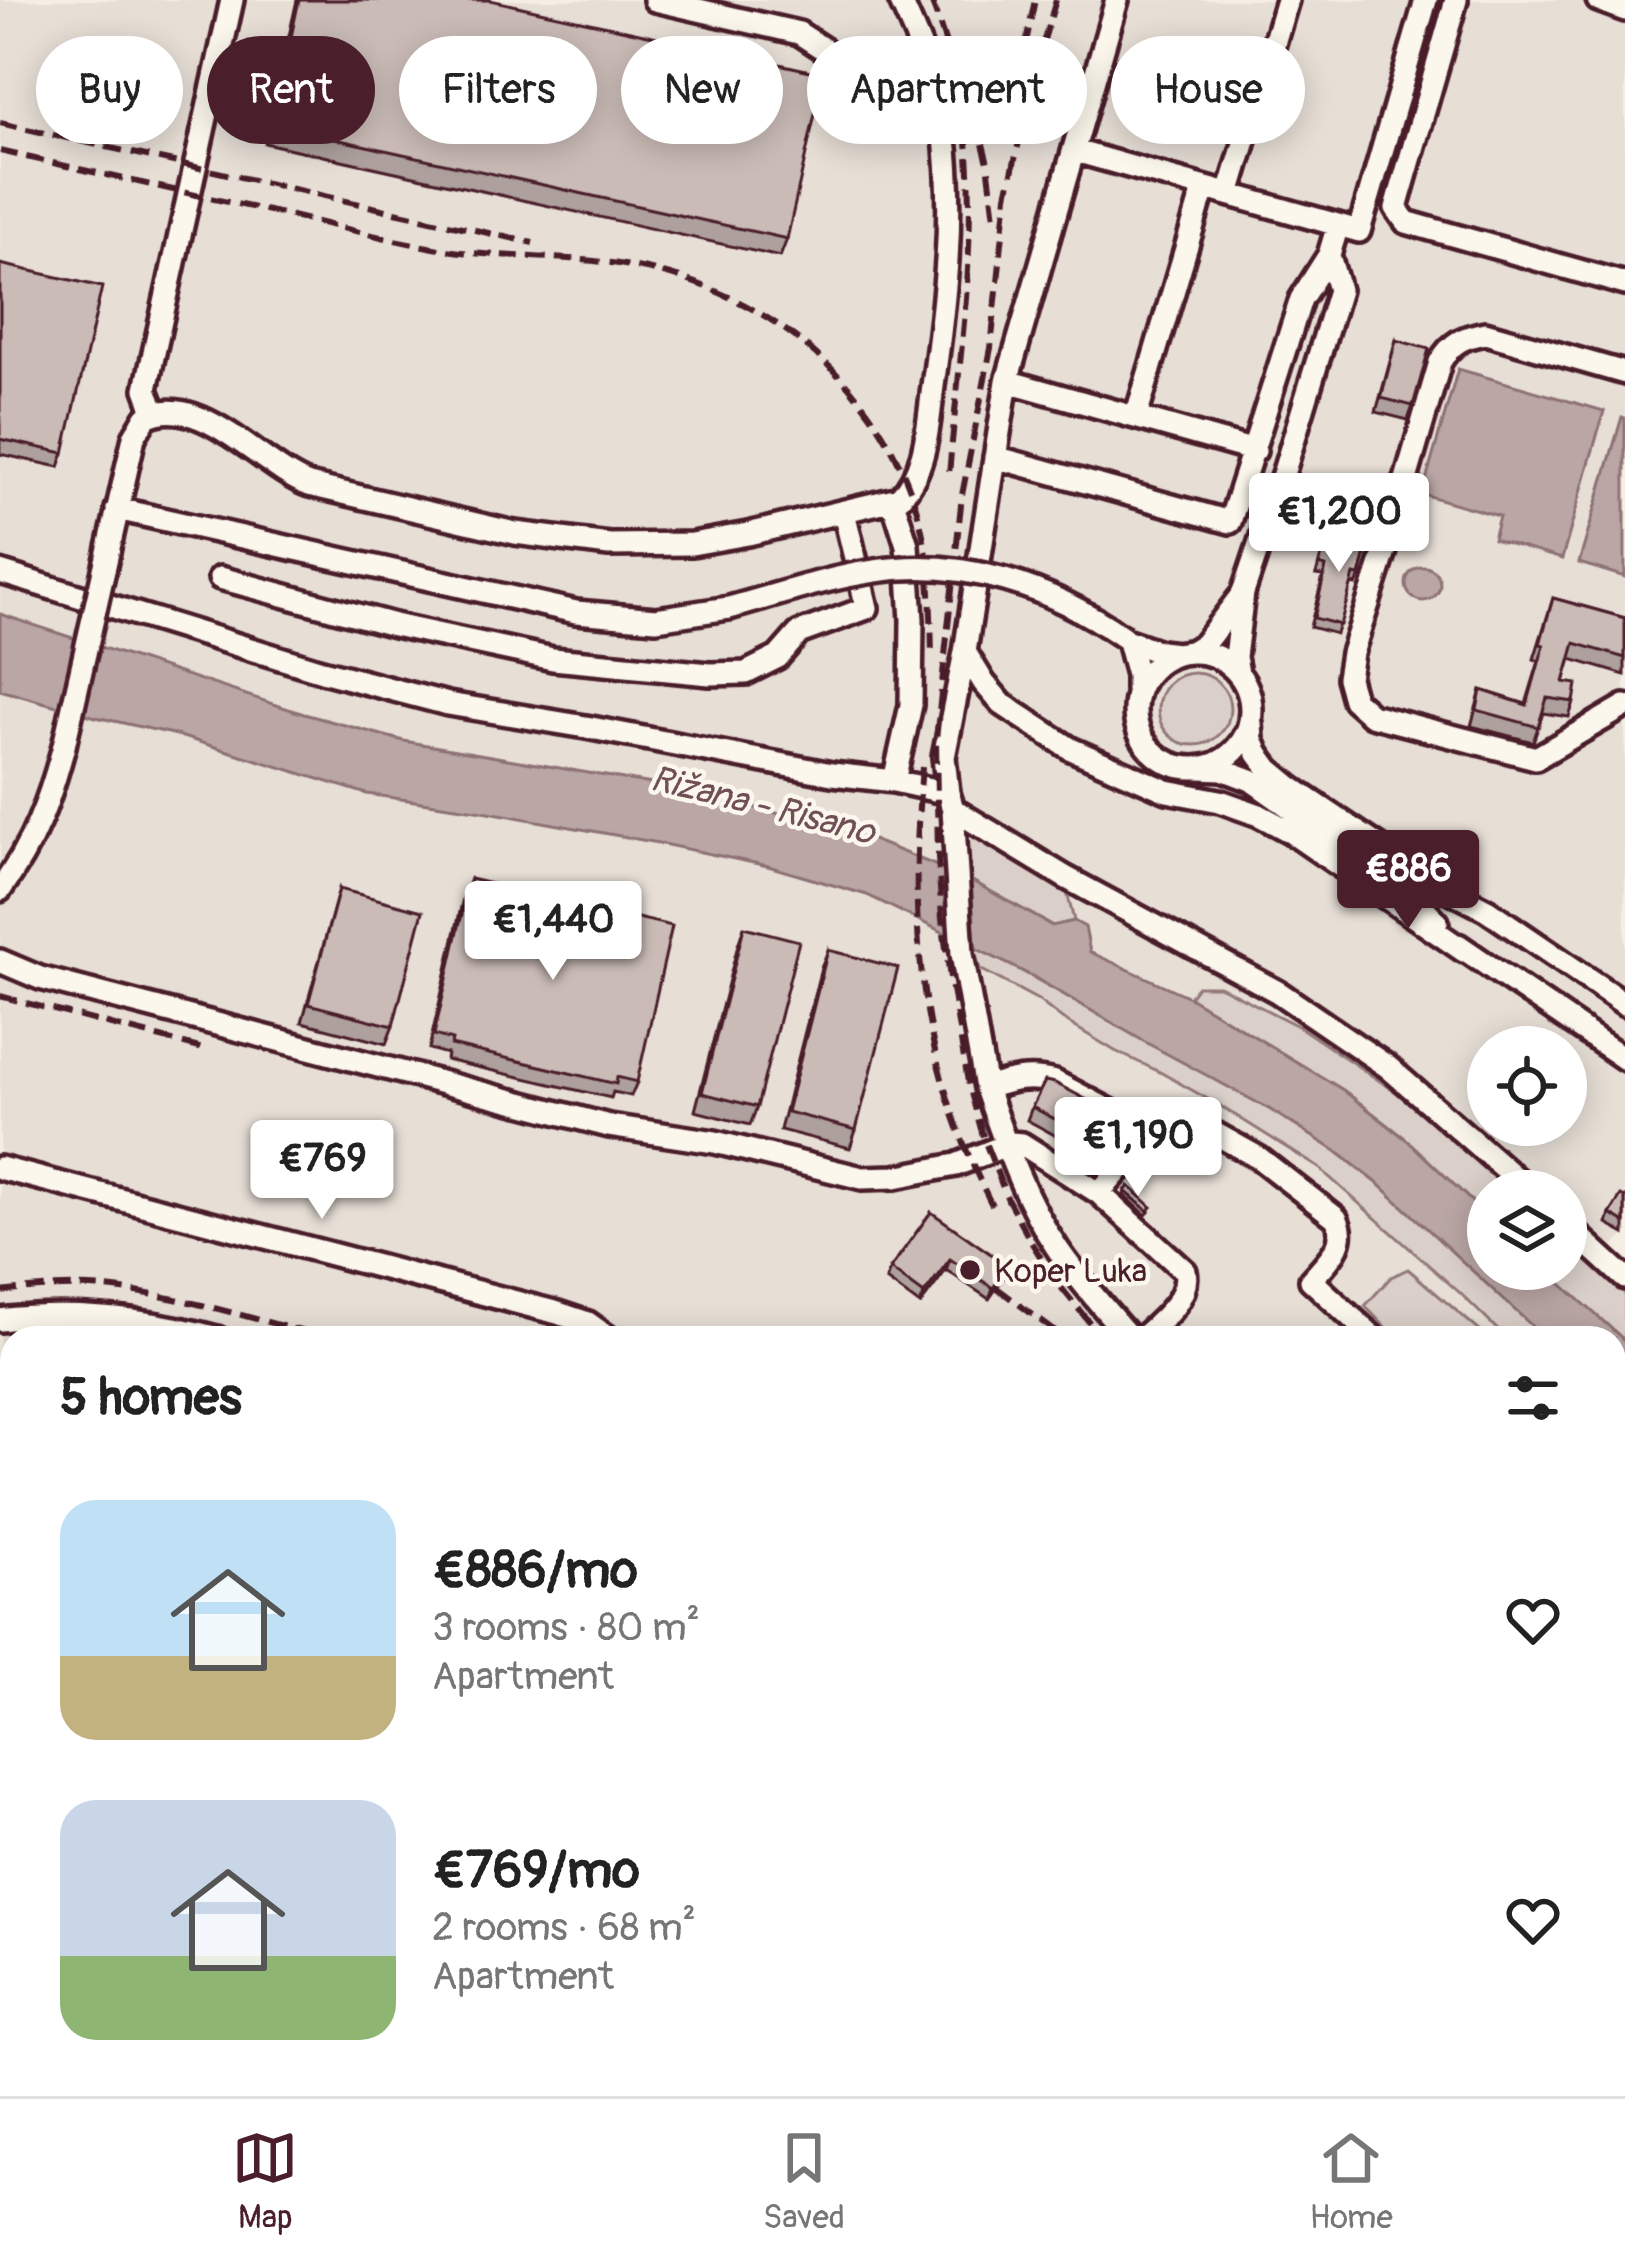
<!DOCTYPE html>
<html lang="en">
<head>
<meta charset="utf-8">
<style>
  body { margin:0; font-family:Pangolin,sans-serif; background:#f6f6f6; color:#222; height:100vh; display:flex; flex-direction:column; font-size:45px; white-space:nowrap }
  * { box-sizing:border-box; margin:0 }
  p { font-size:39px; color:#767676 }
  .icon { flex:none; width:66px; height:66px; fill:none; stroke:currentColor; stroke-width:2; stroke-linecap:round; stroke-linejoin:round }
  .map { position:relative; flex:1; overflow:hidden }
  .side { position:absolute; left:0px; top:1326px; width:1626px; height:771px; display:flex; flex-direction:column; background:#fff; border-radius:36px 36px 0 0; box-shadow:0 6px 30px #0003 }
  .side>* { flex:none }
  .guide { position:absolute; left:36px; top:36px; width:1554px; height:108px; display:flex; gap:24px }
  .tools { position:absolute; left:1467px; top:1026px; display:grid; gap:24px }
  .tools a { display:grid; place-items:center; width:120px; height:120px; border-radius:50%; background:#fff; box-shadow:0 6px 30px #0003; font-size:60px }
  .price { position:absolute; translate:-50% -102px; padding:0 27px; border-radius:12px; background:#fff; color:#222; font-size:39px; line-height:78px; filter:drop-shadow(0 3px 6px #0008) }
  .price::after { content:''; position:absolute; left:50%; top:72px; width:36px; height:27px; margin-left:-18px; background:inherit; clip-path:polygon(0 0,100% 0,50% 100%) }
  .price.selected { background:#4a1f2b; color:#fff }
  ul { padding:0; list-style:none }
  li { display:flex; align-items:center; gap:36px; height:300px; padding:0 60px }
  li span { display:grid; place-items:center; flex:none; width:336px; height:240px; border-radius:36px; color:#555 }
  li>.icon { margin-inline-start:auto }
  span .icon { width:144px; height:144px; fill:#fffc; stroke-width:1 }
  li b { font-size:51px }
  h2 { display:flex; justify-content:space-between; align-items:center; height:144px; padding:0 60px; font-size:51px }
  .chip { padding:0 42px; border-radius:54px; background:#fff; box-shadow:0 6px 30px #0003; font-size:42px; line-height:108px }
  .chip.selected { background:#4a1f2b; color:#fff }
  .dock { display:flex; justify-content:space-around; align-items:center; height:168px; border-top:3px solid #e0e0e0; background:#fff; font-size:33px; color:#767676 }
  .dock a { display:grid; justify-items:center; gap:6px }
  .dock .selected { color:#4a1f2b }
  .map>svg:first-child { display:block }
</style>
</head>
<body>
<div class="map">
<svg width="1625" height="2096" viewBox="0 0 1625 2096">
  <rect width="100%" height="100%" fill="#f4eee4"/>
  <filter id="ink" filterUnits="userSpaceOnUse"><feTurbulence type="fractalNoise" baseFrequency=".00833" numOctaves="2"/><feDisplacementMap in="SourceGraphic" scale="24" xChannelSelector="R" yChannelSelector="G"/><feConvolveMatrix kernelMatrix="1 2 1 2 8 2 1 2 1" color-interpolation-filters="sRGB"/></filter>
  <g filter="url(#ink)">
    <path fill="#e7dfd6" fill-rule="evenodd" d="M0 0H1625V1236L1509 1338H12V2085H841L836 2096H0ZM1488 1047H1566V1125H1488ZM1488 1191H1566V1269H1488Z
      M1625 1529V1928L1614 1918V1542Z"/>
    <path fill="#dbd0c9" stroke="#92787a" stroke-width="3" d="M1158 709a36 36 0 1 1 72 0a36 36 0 1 1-72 0Z
      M965 830 1067 892 1074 921 1053 926 965 877Z
      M973 944 1269 1109 1336 1151 1380 1185 1548 1338H1506L1460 1293 1319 1168 1227 1110 1160 1072 1115 1051 1062 1019 1038 1000 980 969Z
      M1197 986H1219L1298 1026 1420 1108 1512 1191H1488V1217L1405 1138 1343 1090 1189 997Z
      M1566 1238 1625 1291V1341L1545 1269H1566Z
      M1408 1269 1488 1338H1396L1365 1306 1391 1277Z"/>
    <path fill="#baa7a5" stroke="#8d7174" stroke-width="3" d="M1458 369 1604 411 1562 559 1493 539 1499 516 1422 494Z
      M1622 417 1625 418V577L1579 563Z
      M1406 584a17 17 0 1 1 34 0a17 17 0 1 1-34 0Z
      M0 614 304 714 404 741 652 784 769 811 870 839 965 877 1052 926 1074 921 1085 927 1090 952 1189 997 1343 1090 1407 1140 1488 1217V1269H1545L1625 1341V1409L1614 1399V1338H1545L1380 1185 1336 1151 1269 1109 1145 1042 1032 976 867 895 768 866 653 842 483 811 367 794 173 734 96 717 0 690Z"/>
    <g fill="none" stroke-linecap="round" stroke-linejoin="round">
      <path stroke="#8d7174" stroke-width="6" d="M1245 2085 1248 2096"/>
      <g stroke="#4a1f2b" stroke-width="30">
        <path id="minor" d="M655 0 799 33 891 93 938 103
          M1456 0 1396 208 1406 222 1625 284
          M1598 0 1625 10
          M1075 151 1338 225
          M1229 194 1287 0
          M1625 373 1485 333C1463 337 1451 343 1440 362L1387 545 1352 653 1348 678 1354 700 1371 715 1536 758 1625 706
          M1007 381 1255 451
          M155 413 146 389 232 0
          M1136 417 1204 188
          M995 457 1230 522 1301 299 1329 255 1338 225 1359 231 1426 0
          M893 501 907 545 912 620 911 705 894 781
          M117 509 576 612 656 619 729 608
          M104 570 134 437 146 417C200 390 261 467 309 485L515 533 609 545 692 544 748 534 899 498C927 471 928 423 933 386 945 302 955 215 944 130 938 85 919 41 900 0
          M0 572 322 671 448 704 586 727 832 774 894 781 948 793
          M220 578 394 625 553 659 710 674 746 673 778 657 799 633 867 608 844 512
          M1243 593 1285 468 1339 290 1329 255
          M1135 710a58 58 0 1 1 116 0a58 58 0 1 1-116 0Z
          M965 652 984 683 1002 704 1071 749 1167 791 1220 801 1259 815 1289 831 1464 951
          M1191 652 1204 644 1243 593 1235 657 1238 673
          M1137 690V675L1128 641 1160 652 1177 654
          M1251 723 1252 740 1258 754 1269 769 1292 788 1424 877 1487 910 1625 1004
          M1200 768 1222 769 1251 780 1406 889 1437 922
          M953 809 1065 877 1278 992 1388 1067 1530 1191
          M0 890C34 843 49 802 64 746
          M1458 945 1625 1059
          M0 961 40 978 609 1126 715 1142 862 1178 895 1177 956 1165 1011 1143 1022 1144 1099 1193 1185 1271C1191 1297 1160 1322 1142 1338
          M986 1088 962 954 953 809 948 793 944 757 965 652 1007 381 1117 0
          M0 1168 558 1313 588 1323 609 1338
          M1099 1193 1152 1133
          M1566 1224 1625 1278
          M0 1320C73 1311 146 1319 217 1338
          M1130 1338C1105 1310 1080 1281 1059 1251 1025 1202 1005 1144 986 1088 1011 1080 1029 1075 1055 1082L1152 1133 1169 1117 1182 1115 1259 1158 1336 1218C1350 1243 1327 1261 1311 1280L1374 1338
          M0 1449 12 1463
          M0 1499 12 1488
          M0 1561 12 1551
          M0 1917 12 1931
          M144 2085 154 2096
          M280 2085 289 2096
          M707 2085 716 2096
          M802 2085 817 2096
          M829 2085C857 2091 873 2096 902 2088
          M1413 2085 1416 2096
          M452 2096 465 2085
          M528 2096 541 2085"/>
      </g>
      <g stroke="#4a1f2b" stroke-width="36">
        <path id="major" d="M1614 1509 1625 1496
          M973 2085 988 2096
          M893 2096 908 2085
          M1036 2096 1045 2085"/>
      </g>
      <use href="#minor" stroke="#fbf7ec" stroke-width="21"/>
      <use href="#major" stroke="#fbf7ec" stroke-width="27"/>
      <path stroke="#4a1f2b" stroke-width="6" stroke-dasharray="18 9" stroke-linecap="butt" d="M931 0C944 38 958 76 964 115 980 235 959 355 949 475
        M1056 0 1036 66 1007 195 991 348 962 495 936 740 938 858 942 919 950 978 968 1082 984 1140 1008 1200 1031 1242 1055 1280 1102 1338
        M1025 47 1035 0
        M976 118 988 163 995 218
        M0 123 533 243
        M0 151C97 173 195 195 292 216 339 227 386 239 434 248 502 260 573 254 641 268 769 293 882 386 918 514 931 560 931 610 932 658
        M922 767C908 925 918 1062 992 1205
        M0 996 207 1050
        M997 1288 1064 1338
        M0 1292C35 1288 69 1285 104 1288 180 1295 253 1319 327 1338
        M1614 1549 1625 1557
        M0 1865 12 1855
        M503 2096 516 2085"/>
      <g stroke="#4a1f2b" stroke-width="30" stroke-linecap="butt">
        <path id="minor-bridge" d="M729 608C777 595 826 578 875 571 963 557 1051 587 1123 637
          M64 746 104 570"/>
      </g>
      <use href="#minor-bridge" stroke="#fbf7ec" stroke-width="21"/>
    </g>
    <path fill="#aea19d" stroke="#4a1f2b" stroke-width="3" d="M297 0H490L787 239 780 257 265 143Z
      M0 264 64 453 59 467 0 454Z
      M1396 340 1413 406 1408 420 1376 412Z
      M1325 541 1360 576 1356 585 1351 584 1336 634 1310 627 1323 576 1316 575Z
      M1553 598 1625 618V675L1571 659 1564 682 1574 702 1569 717 1543 713 1533 742 1471 726 1481 690 1526 704 1539 661 1534 659Z
      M470 879 637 1082 631 1096 613 1092 611 1098 446 1060 447 1054 429 1049 464 894Z
      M339 889 393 1026 386 1044 302 1022Z
      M744 927 757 1107 750 1125 695 1111 738 945Z
      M828 950 856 1130 850 1148 780 1130 821 968Z
      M1093 1103 1073 1145 1027 1120 1032 1107Z
      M1125 1191 1150 1211 1146 1215 1124 1195Z
      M1625 1198V1234L1607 1224 1610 1214Z
      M931 1212 1004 1277 989 1299 946 1270 920 1305 886 1280 890 1269Z
      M188 2085H234L240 2092 238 2096H193L186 2088Z
      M333 2085H380L368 2096H342Z"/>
    <path fill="#8d837f" stroke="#4a1f2b" stroke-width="3" d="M950 1259 946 1270 920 1305 924 1294Z
      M1008 1266 1004 1277 989 1299 993 1288Z
      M12 1789V1799L0 1809V1799Z
      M366 2085H380L368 2096H357L359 2090Z"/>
    <path fill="#cabbb6" stroke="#4a1f2b" stroke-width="3" d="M299 0H490L824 74 787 239 272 125Z
      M0 264 102 287 64 453 0 439Z
      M1396 340 1429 349 1413 406 1381 398Z
      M1328 532 1369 542 1360 576 1354 575 1340 625 1314 618 1326 567 1319 565Z
      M1553 598 1625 618V658L1575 643 1564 682 1577 684 1574 702 1547 698 1538 727 1477 710 1481 690 1527 705 1544 645 1540 644Z
      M470 879 672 926 637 1082 617 1077 616 1084 451 1045 452 1040 434 1035Z
      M339 889 423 911 393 1026 308 1004Z
      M744 927 799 941 757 1107 702 1093Z
      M828 950 898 968 856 1130 787 1112Z
      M1045 1081 1055 1083 1093 1103 1078 1131 1032 1107Z
      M1129 1186 1152 1207 1148 1211 1125 1191Z
      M1621 1196 1625 1198V1223L1610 1214Z
      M931 1212 1008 1266 993 1288 950 1259 924 1294 890 1269Z
      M12 1565V1789L0 1799V1575Z
      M195 2085H234L240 2092 235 2096H205Z"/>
  </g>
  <circle fill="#4a1f2b" stroke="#fbf7ec" stroke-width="4.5" cx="970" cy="1270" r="12"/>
  <g text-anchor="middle" stroke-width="9" stroke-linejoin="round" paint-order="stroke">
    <g font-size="33" fill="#4a1f2b" stroke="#fbf7ec" text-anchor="start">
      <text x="994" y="1282">Koper Luka</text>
    </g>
    <g font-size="36" font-style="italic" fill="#714f56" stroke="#fbf7ec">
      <text transform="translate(763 804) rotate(14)" y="13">Rižana - Risano</text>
    </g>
  </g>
</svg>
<div class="tools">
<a><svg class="icon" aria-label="locate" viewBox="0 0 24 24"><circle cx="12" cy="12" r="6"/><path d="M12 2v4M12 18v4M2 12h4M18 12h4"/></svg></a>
<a><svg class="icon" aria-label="layers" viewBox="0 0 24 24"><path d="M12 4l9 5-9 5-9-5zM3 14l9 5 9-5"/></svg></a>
</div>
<b class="price" style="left:1339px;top:575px">€1,200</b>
<b class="price selected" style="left:1408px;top:932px">€886</b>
<b class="price" style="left:553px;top:983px">€1,440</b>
<b class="price" style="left:1138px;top:1199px">€1,190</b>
<b class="price" style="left:322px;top:1222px">€769</b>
<div class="guide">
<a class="chip">Buy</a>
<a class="chip selected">Rent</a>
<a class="chip">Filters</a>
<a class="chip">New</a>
<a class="chip">Apartment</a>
<a class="chip">House</a>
</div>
<section class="side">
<h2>5 homes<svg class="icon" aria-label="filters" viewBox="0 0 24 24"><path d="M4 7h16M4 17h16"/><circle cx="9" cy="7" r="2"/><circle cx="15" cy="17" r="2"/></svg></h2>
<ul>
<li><span style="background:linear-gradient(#bfe0f5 65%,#c2b280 0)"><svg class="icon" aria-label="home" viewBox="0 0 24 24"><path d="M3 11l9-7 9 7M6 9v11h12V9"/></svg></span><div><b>€886/mo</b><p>3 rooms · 80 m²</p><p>Apartment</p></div><svg class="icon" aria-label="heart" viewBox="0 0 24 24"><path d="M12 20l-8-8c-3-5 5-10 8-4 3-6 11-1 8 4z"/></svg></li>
<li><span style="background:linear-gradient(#c9d6e8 65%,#8fb573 0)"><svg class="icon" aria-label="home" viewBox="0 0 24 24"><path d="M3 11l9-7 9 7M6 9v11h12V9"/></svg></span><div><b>€769/mo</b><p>2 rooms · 68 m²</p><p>Apartment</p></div><svg class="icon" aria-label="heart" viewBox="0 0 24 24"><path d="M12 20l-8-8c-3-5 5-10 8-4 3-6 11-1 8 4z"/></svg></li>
</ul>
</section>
</div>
<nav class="dock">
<a class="selected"><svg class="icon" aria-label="map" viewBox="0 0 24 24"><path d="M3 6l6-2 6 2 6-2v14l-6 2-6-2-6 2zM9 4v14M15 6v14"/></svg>Map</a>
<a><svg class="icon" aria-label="saved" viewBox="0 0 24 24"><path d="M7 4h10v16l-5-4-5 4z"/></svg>Saved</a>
<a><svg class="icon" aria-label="home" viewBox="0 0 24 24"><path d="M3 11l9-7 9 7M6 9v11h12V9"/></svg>Home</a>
</nav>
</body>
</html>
